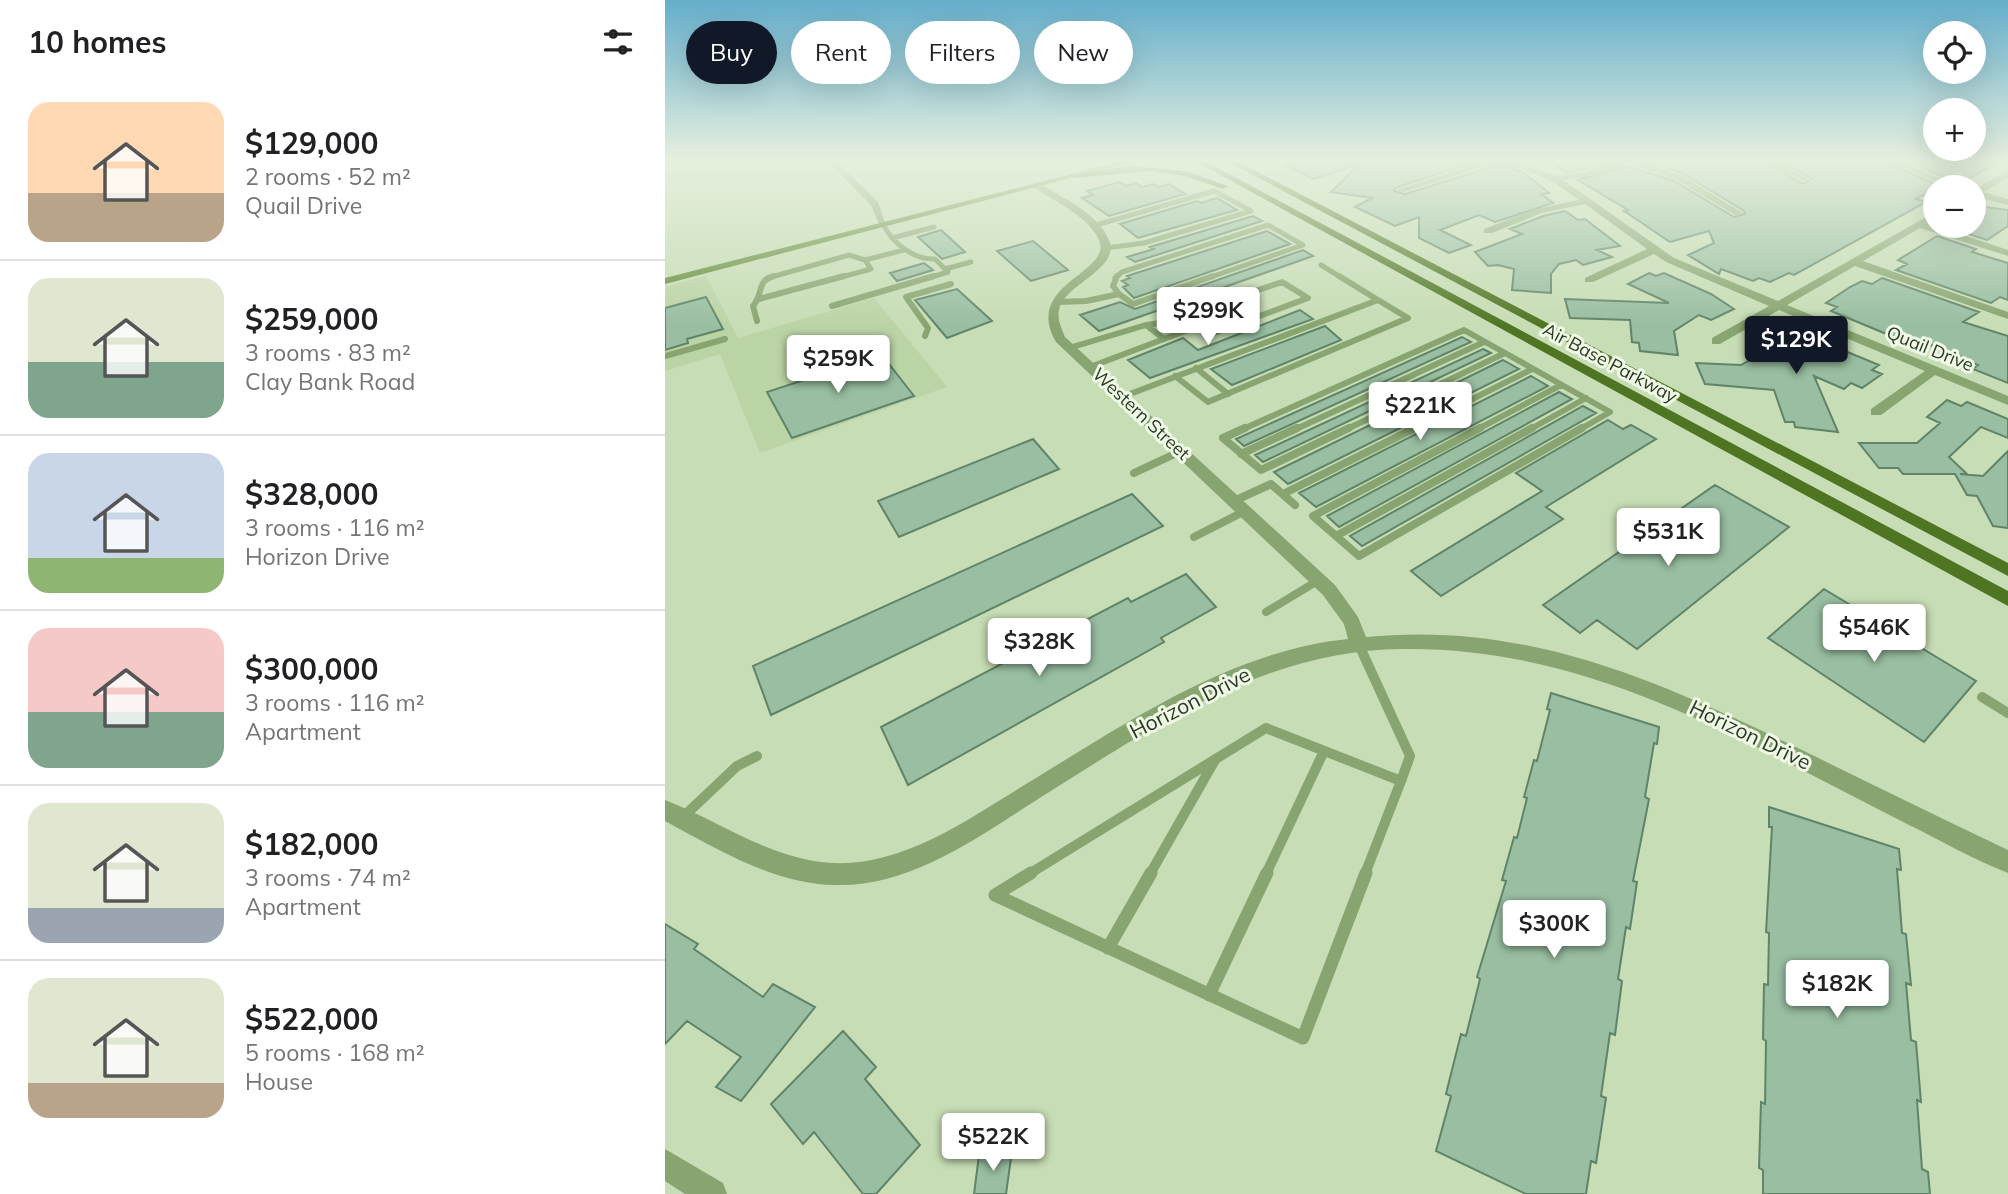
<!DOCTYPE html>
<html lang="en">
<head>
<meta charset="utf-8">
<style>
  body { margin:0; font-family:Mulish,sans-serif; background:#f6f6f6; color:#202124; height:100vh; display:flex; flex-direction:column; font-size:26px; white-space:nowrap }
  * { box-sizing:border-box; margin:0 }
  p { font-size:23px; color:#757577 }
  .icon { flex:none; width:38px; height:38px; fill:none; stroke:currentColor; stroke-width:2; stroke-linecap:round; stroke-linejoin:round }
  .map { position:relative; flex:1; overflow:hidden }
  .sheet { display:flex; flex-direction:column; background:#fff; width:665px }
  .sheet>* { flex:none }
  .top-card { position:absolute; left:21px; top:21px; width:665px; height:63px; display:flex; gap:14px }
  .buttons { position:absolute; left:1258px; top:21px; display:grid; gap:14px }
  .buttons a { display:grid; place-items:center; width:63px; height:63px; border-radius:50%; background:#fff; box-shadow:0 7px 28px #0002; font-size:35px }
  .price { position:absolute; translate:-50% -60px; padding:0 16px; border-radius:7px; background:#fff; color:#222; font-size:23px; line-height:46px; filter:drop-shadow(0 2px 4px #0008) }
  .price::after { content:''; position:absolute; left:50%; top:42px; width:21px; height:16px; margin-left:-10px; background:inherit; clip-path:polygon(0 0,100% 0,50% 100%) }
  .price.current { background:#111827; color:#fff }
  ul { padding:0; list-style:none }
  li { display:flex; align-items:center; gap:21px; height:175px; padding:0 28px }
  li+li { border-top:2px solid #e0e0e0 }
  li span { display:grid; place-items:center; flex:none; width:196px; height:140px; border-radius:21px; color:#555 }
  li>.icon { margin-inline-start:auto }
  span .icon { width:84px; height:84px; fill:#fffc; stroke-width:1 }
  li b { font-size:30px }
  h2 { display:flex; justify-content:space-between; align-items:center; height:84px; padding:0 28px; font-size:30px }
  .chip { padding:0 24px; border-radius:32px; background:#fff; box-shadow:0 7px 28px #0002; font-size:24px; line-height:63px }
  .chip.current { background:#111827; color:#fff }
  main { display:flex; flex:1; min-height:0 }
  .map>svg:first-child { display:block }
</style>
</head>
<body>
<main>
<section class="sheet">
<h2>10 homes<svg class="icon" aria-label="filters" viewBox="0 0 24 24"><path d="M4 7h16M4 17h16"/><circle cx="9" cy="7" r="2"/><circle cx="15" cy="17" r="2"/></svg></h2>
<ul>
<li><span style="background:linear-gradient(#ffd9b3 65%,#b9a48a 0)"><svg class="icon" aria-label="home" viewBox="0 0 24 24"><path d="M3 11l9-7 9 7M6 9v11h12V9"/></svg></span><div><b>$129,000</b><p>2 rooms · 52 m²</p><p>Quail Drive</p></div></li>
<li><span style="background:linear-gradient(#dfe7d0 60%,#7fa58c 0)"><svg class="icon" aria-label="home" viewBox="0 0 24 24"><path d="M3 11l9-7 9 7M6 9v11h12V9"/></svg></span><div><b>$259,000</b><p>3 rooms · 83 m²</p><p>Clay Bank Road</p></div></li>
<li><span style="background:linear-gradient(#c9d6e8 75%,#8fb573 0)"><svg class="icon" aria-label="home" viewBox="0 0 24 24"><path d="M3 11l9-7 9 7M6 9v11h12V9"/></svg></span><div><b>$328,000</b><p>3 rooms · 116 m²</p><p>Horizon Drive</p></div></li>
<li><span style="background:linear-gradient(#f6c9c9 60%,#7fa58c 0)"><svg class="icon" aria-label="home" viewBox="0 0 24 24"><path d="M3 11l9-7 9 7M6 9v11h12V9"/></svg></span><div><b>$300,000</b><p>3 rooms · 116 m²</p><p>Apartment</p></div></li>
<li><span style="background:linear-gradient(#dfe7d0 75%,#9aa5b1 0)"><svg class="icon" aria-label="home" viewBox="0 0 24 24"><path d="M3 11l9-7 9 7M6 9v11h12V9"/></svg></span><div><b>$182,000</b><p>3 rooms · 74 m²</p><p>Apartment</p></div></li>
<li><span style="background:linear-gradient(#dfe7d0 75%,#b9a48a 0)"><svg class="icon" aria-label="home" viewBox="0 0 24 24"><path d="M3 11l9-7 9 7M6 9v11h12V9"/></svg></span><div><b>$522,000</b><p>5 rooms · 168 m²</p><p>House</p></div></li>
</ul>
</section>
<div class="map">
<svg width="1343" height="1194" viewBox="0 0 1343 1194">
  <rect width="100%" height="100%" fill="#c7ddb5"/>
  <path fill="#bbd4a6" d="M41 276 73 338 209 298 282 387 95 453 55 354 0 371V287Z"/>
  <path fill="#99bea1" stroke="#608468" stroke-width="2" d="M641 159H817L730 188 729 191 740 194 836 164 859 173 884 193 876 194 888 203 830 222 814 215 775 230 806 245 784 253 754 238V217L730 226 690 207 707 198 666 192 695 164 648 179 619 165Z
    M881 159H950L923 168 901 172Z
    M977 159H1093L1138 184 1147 178 1110 159H1213L1275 186 1251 199 1261 202 1129 275 1124 273 1105 282 1094 278 1088 281 1056 269 1054 274 1023 255 1049 243 1044 231 1005 242 959 211 963 210 913 180 963 166 1009 181 1069 217 1080 214 1079 211 1017 173Z
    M1234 159H1306L1329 165 1303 179 1296 176 1287 180Z
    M455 182 461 186 471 183 477 187 488 184 494 187 504 184 520 194 444 216 417 198 428 195 422 191Z
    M552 198 572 210 473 238 455 224 532 201 536 203Z
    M1320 207 1343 210V226L1322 240 1285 228 1309 226V214Z
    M900 211 913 220 920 219 955 246 932 250 947 257 918 265 911 260 894 264 886 274V293L847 290 849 269 833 265 823 266 810 252 857 234 845 229 878 216Z
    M588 216 597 221 470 262 462 257 489 249 485 247Z
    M276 230 300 252 277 259 253 237Z
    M602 231 625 244 469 298 458 287 463 285 457 281 465 278 462 276Z
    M1272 236 1311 249 1307 252 1343 263V300L1335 297 1326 303 1231 270 1242 264 1233 260Z
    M368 241 403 270 366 281 332 251Z
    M638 250 648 256 434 331 415 315 455 302 470 309Z
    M259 263 268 270 232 281 225 273Z
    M984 273 991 276 999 273 1046 294 1069 309 1046 320 1034 315 1009 331 1013 355 975 351 974 343 967 342 965 320 905 318 900 299 1004 303 963 284Z
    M1217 278 1314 312 1298 322 1343 336V383L1308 369 1313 365 1298 359 1300 358 1267 345 1260 350 1166 311 1172 307 1161 303 1185 287 1197 281 1207 284Z
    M292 289 327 321 282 338 250 300Z
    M41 297 58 329 22 339 23 343 0 350V308Z
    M635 310 648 319 485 378 463 360 518 338 533 350Z
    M660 326 676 340 567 385 546 369Z
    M1117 331 1128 336 1134 332 1214 365 1207 370 1217 374 1197 388 1186 383 1179 389 1149 376 1173 432 1130 427 1129 422H1120L1109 390 1040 384 1031 363 1076 365 1107 347 1098 343Z
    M797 337 806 342 579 446 571 439Z
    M818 349 826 353 598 462 590 455Z
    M217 355 249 396 127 438 102 392 145 378 141 372 152 374 159 366 163 372Z
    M838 360 854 369 623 484 609 472Z
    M866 376 883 386 651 507 634 493Z
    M894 392 907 399 674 527 662 516Z
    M1282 400 1296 406 1302 402 1343 419V438L1316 427 1284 457 1302 474H1295L1318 476 1343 451V528L1328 526 1312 496 1302 495 1290 474H1238L1233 468H1214L1194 443H1252L1275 423 1262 417Z
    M918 406 931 413 697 546 685 536Z
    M943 420 958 429 966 425 991 439 881 507 898 519 776 596 746 571 877 491 851 473Z
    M368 439 394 469 234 537 213 501Z
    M1050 485 1124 527 972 649 932 620 915 633 878 605Z
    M467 494 498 526 106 715 88 666Z
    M521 574 551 607 496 638 499 642 243 785 216 727 463 598 466 602Z
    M1159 589 1311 681 1259 742 1103 638Z
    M886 693 994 727 992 744 989 743 980 797 984 799 968 881 972 882 965 929 961 927 953 979 957 981 950 1035 945 1033 936 1096 941 1098 931 1163 926 1161 921 1194H861L771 1151 786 1096 781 1094 796 1034 801 1036 815 979 812 977 841 881 837 880 849 837 852 838 862 798 859 797 869 760 872 761 885 710 882 709Z
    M1104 807 1234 849 1236 870 1232 869 1237 933 1241 934 1246 985 1241 983 1246 1040 1251 1042 1256 1102 1252 1100 1257 1169 1263 1172 1265 1194H1098V1170L1094 1168 1096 1102 1100 1104 1101 1041 1098 1039 1099 984 1103 985 1104 933 1101 932 1107 827H1104Z
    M0 924 33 944 29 949 98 997 108 984 150 1007 76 1101 51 1087 76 1057 22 1021 0 1044Z
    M178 1031 211 1067 200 1079 255 1145 211 1194H198L149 1132 138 1144 106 1104Z
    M347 1151 341 1194H309L314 1155Z"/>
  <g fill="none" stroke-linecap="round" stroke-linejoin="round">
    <path stroke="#88a470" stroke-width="5" d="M218 224C227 243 249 260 270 259L283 272 263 278
      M428 226 549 191 586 211 479 243 441 248
      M227 238 269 227
      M656 265 677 278
      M280 269 306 262
      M103 278 184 255 200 260 239 250
      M173 278 206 269 200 260
      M450 278 457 272 603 225 638 245 543 278"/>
    <path stroke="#88a470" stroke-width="6" d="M452 276 448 286 454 294
      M674 276 713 300
      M454 294 468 304 548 276
      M94 299 179 276
      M391 302 421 301 454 294
      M167 306 269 276
      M92 321 88 306C99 293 91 281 109 276
      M481 325 496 323 617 282 643 298 546 334 534 326 499 339
      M260 336 263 328 241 297 286 284
      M131 339 150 369
      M404 348 481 325 499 339 425 367
      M840 353 945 412 914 430
      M0 356 60 339
      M531 368 563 394
      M457 397 713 300 743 318 543 402 510 376
      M576 430 799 330 840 353
      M629 430 819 342
      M680 430 840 353
      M746 430 867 369
      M811 430 896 385
      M864 430 921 398"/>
    <path stroke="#88a470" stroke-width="8" d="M580 428 558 438 596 470 684 428
      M815 428 648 516 694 556 917 428
      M576 454 632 428
      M469 473 516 451
      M618 494 750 428
      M569 501 606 484 630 505
      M671 536 867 428
      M529 537 580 511
      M601 612 654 580"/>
    <path stroke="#88a470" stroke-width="10" d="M694 645 745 756 736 781
      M1317 697 1343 713
      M17 818 72 766 92 756
      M364 874 601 728 736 781
      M485 874 550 760
      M601 874 659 751
      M700 874 736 781"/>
    <path stroke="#88a470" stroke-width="13" d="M366 873 330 895 638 1038 701 873
      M443 948 486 873
      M544 995 602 873"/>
    <path fill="#88a470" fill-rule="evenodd" d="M160 159H169L213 202 221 226H215L206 205Z
      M825 159H846L891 176 924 171 957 159H969L1016 175 1078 213 1070 215 1010 179 963 163 929 175 898 180 1009 258 1113 301 1270 212V219L1262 223 1343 250V256L1255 228 1198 261 1343 312V319L1190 266 1122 305 1343 396V405L1270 375 1216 415H1206V409L1260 371 1114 310 1055 344H1047V338L1104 306 1001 262 989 254 928 282H920V278L982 249 920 204 877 213 827 233H819V229L871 209 914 200 887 181 836 161 739 192 731 190Z
      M1095 159H1105L1144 179 1137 181Z
      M1216 159H1227L1297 187H1284Z
      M1336 159H1343V163L1337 161Z
      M1343 171V178L1318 192 1343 199V205L1309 196V189Z
      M368 183H374C396 197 430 212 442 236 460 267 404 282 395 306 391 318 396 327 400 337L670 585 693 617 701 637C864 621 995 682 1137 750 1206 784 1274 817 1343 850V873C1309 860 1277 841 1244 825 1081 743 926 646 737 649 599 650 483 730 370 801 310 839 244 887 170 885 109 884 52 849 0 821V800C57 822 104 859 168 863 241 866 306 817 366 781 463 722 566 651 683 639L679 624 658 595 391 342C356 281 455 273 432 236 420 215 388 200 368 187Z
      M0 1149 58 1183 62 1194H20L0 1181Z"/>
    <path fill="#638b3a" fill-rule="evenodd" d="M465 159H478L0 284V278Z"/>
    <path fill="#4f7523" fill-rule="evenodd" d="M526 159H536L1343 591V606Z
      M558 159H568L1343 563V576Z
      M466 166 521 171 563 186 558 189 520 176 485 171 409 178 405 175Z"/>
  </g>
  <linearGradient id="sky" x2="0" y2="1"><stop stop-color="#65aecc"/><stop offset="0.49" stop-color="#e6f0de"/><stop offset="1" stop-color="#e6f0de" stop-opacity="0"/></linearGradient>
  <rect width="1343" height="326" fill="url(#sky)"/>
  <g text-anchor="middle" stroke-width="6" stroke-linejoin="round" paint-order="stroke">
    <g font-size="18" fill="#2e3727" stroke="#eefae5">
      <text transform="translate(1265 349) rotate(22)" y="6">Quail Drive</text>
      <text transform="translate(945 363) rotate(28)" y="6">Air Base Parkway</text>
      <text transform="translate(476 414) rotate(43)" y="6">Western Street</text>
    </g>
    <g font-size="21" fill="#2e3727" stroke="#eefae5">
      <text transform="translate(525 703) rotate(-27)" y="7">Horizon Drive</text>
      <text transform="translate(1085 735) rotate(26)" y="7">Horizon Drive</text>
    </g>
  </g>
</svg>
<div class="buttons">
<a><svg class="icon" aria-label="locate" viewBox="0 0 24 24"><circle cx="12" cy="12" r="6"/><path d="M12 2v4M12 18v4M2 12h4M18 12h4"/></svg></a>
<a>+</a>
<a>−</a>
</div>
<b class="price" style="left:543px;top:347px">$299K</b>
<b class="price current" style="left:1131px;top:376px">$129K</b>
<b class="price" style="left:173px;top:395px">$259K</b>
<b class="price" style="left:755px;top:442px">$221K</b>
<b class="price" style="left:1003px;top:568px">$531K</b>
<b class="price" style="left:1209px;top:664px">$546K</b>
<b class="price" style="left:374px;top:678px">$328K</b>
<b class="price" style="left:889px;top:960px">$300K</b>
<b class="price" style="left:1172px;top:1020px">$182K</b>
<b class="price" style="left:328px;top:1173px">$522K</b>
<div class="top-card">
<a class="chip current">Buy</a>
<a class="chip">Rent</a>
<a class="chip">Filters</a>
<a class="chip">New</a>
</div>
</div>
</main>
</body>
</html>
